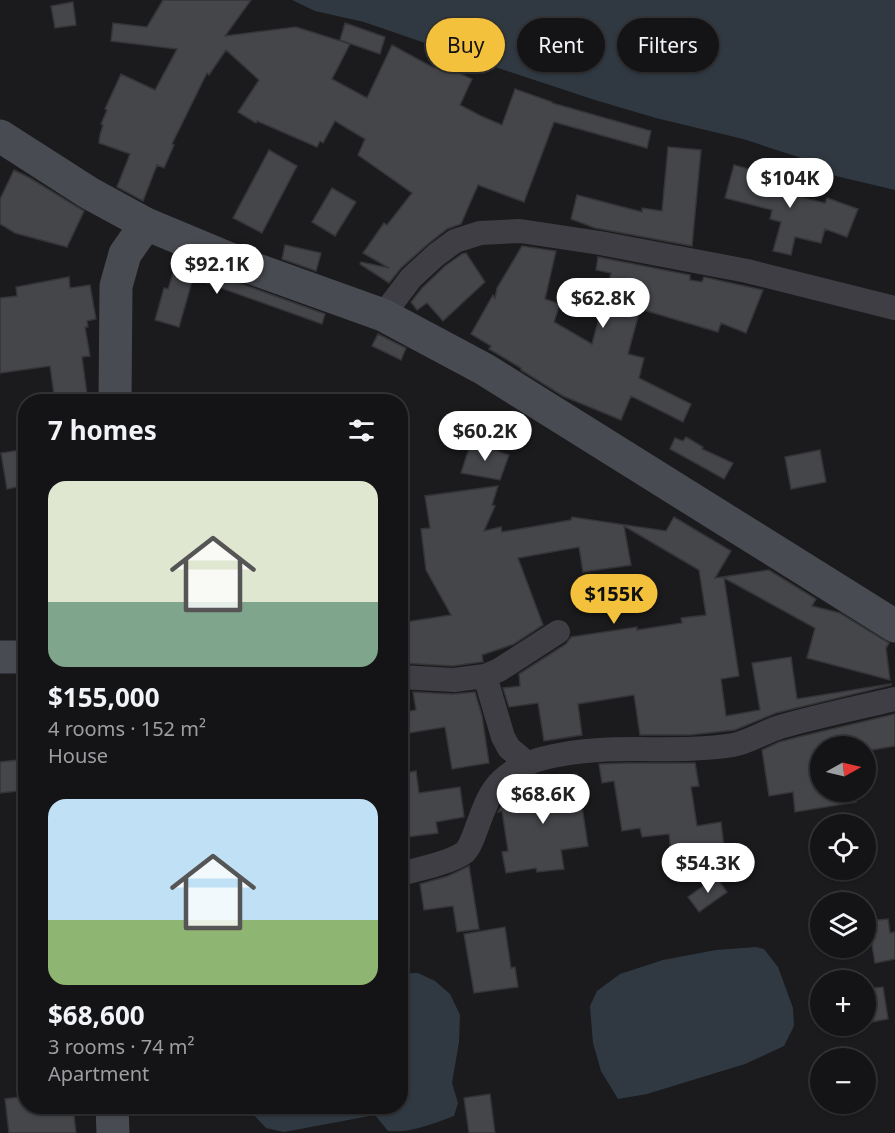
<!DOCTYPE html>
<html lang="en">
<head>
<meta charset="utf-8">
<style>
  body { margin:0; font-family:"Noto Sans",sans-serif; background:#212123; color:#f1f3f6; height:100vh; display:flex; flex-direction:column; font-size:22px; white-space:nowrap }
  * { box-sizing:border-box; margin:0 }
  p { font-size:20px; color:#9d9ea1 }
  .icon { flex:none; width:33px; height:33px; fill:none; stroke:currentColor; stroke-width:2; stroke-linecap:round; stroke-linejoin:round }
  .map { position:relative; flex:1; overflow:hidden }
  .sheet { position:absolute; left:18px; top:394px; width:390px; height:720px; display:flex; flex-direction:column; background:#141416; border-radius:24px; box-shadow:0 2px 4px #0004,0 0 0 2px #333335 }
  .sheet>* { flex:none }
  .guide { position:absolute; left:426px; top:18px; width:378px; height:54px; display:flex; gap:12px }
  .needle { width:39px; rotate:82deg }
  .controls { position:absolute; left:810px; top:736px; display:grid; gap:12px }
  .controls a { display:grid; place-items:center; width:66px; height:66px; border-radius:50%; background:#141416; box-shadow:0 2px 4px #0004,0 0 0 2px #333335; font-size:30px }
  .price { position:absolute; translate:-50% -51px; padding:0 14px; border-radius:21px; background:#fff; color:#222; font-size:20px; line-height:39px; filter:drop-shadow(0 2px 3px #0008) }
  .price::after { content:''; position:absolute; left:50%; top:36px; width:18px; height:14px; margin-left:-9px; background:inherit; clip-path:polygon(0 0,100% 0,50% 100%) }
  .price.selected { background:#f4c13c; color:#111 }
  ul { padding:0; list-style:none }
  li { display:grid; align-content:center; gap:12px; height:318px; padding:0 30px }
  li span { display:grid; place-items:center; height:186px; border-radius:18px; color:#555 }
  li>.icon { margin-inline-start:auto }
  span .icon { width:108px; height:108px; fill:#fffc; stroke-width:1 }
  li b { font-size:26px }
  h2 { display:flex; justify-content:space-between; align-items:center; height:72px; padding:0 30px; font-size:26px }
  .pill { padding:0 21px; border-radius:27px; background:#141416; box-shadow:0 2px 4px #0004,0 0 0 2px #333335; font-size:21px; line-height:54px }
  .pill.selected { background:#f4c13c; color:#111 }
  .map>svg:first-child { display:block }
</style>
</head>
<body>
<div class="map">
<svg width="895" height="1133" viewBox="0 0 895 1133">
  <rect width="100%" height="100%" fill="#1b1b1d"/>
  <path fill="#303942" d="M292 0H895V190L836 176 798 157 743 139 656 118 595 100 489 65 364 22 315 11Z
    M756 947 764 949 778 967 793 1008 794 1026 784 1046 745 1064 647 1094 618 1099 601 1071 593 1043 590 1006 597 991 620 974 663 960 716 950Z
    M412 973H418L435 981 450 994 460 1015 459 1042 452 1083 458 1103 454 1116C432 1124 412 1133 388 1131L375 1115 284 1132 266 1128 252 1113 249 1107H400L401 975Z"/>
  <path fill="#45464a" stroke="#353539" stroke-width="1.5" d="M163 0H251L225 36 296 27 350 44 332 79 367 98 392 45 434 68 437 63 472 79 460 105 481 116 502 125 515 89 552 102V103L651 131 647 148 554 122 524 202 478 185 461 224 447 229 428 244 401 268 389 283 360 264 361 262 389 268 363 253 384 223 387 225 412 193 358 155 365 139 335 121 323 143 320 141 317 147 257 121 256 123 238 112 259 80 226 50 209 75 207 73 172 144 174 145 164 168 157 165 143 201 117 187 130 154 99 143 100 135 103 125 101 124 107 110 105 109 121 74 155 90 177 49 111 41 113 23 147 27Z
    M73 2 76 25 55 28 51 6Z
    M345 23 385 37 380 54 340 40Z
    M668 147 701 150 692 246 595 228 571 219 577 195 642 212V208L662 211Z
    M269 150 297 166 262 233 233 218Z
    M734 165 777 177 774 190 825 203 827 198 858 209 847 237 825 229 821 243 795 237 791 255 773 251 781 222 770 219 772 210 725 198Z
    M14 170 30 178 84 211 67 247 15 233 0 224V199Z
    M332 188 356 202 335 236 312 222Z
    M285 245 321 253 316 271 282 259Z
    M522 246 556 251 545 299 560 304 554 322 592 344 611 273 596 270 598 257 690 275V280L702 282 704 277 763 290 746 333 721 323 718 332 640 309 628 354 644 358 639 378 691 404 683 422 631 396 621 420 563 396 521 370V368L489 349 491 346 471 334 493 295 495 298 497 288Z
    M466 253 485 282 443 321 427 303 417 310 411 302 422 288 445 266 462 254Z
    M178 258 242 284 325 314 322 324 193 278 179 327 155 320 164 288 168 289Z
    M69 277 70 288 90 285 96 319 87 321 88 327H85L90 356 82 357 88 402H55L50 366 0 373V298L17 296 16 287Z
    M378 334 406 348 401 360 372 346Z
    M686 437 703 447 702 449 733 463 724 479 670 449 675 438 683 441Z
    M471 442 509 455 500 480 461 473Z
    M20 450 26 485 7 489 1 453Z
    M820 450 826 482 791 489 785 457Z
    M498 486 492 505 495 506 484 531 501 527 502 532 571 520 572 517 666 531 674 517 731 551 715 578 769 570 816 599 812 606 840 613 889 643 886 648 890 680 807 658 815 628 724 578 739 676 721 679 726 716 760 710 752 663 791 657 797 699 891 684V685L776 713 735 730 690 735H640L634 695 578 704 582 735 544 741 538 703 509 707 503 688 520 686 519 674 566 644 571 637 637 627V630L682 623 681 618 706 615 699 570 624 526 631 565 583 572 579 547 518 558 543 625 514 644 482 655 483 662H481L453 666 400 663V623L451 615 426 570 421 529 430 528 425 496Z
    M413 692 453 694 475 692 482 716 489 763 452 769 445 727 409 733 405 712 416 710Z
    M895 714V746L866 751V747H820V792H855L856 802 795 812 793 792 769 796 762 750 779 742 798 737Z
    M26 759V790L0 793V762Z
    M627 763H695L699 786 691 787 697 826 721 822 724 847 703 850 702 846 671 851 669 834 642 837 640 828 622 831 614 781 602 783 599 764Z
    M416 771 419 793 460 787 464 817 436 822 438 833 400 838V774Z
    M577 774 588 846 561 850 564 869 537 872 536 868 506 873 502 852 508 851 502 811 498 812 506 797 511 791 544 787 543 779Z
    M469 866 479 929 457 932 453 906 424 910 420 884 448 876Z
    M716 877 727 892 699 912 688 897Z
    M888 919 890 933 895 932V959L875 963 868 921Z
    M505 927 511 968 515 967 518 987 474 993 464 934Z
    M883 987 888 1019 866 1023V989Z
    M490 1094 495 1133H469L464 1098Z
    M26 1096V1107H73L76 1133H9L5 1099Z"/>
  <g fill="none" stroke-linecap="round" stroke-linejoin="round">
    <path stroke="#3e3e44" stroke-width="24" d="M383 315 411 278 436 255 455 241 480 233 520 231 600 243 747 271 895 308
      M485 676 503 737 509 748 528 764
      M400 677 454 680 485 676 499 670 558 632
      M400 874C416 870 453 862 465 852 471 846 474 835 477 827 489 794 495 778 529 763 541 758 552 756 564 754 620 744 677 754 733 745 749 742 764 732 780 727 818 716 857 708 895 699"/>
    <path stroke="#494b52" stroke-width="33" d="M0 136 89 193 146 224 249 267 383 315 484 369 895 626
      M115 402 116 286 125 254 146 224
      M0 657H26
      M112 1107 113 1133"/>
  </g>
</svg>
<div class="controls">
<a><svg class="needle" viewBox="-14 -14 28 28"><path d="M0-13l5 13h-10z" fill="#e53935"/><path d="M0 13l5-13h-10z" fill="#9d9ea1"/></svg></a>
<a><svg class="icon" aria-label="locate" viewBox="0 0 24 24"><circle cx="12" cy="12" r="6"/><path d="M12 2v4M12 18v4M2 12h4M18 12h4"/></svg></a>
<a><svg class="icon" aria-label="layers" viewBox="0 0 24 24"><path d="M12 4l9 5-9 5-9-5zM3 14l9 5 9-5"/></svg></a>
<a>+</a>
<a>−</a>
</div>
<b class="price" style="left:790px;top:209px">$104K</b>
<b class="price" style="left:217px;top:295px">$92.1K</b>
<b class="price" style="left:603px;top:329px">$62.8K</b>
<b class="price" style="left:485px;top:462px">$60.2K</b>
<b class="price selected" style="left:614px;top:625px">$155K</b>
<b class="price" style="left:543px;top:825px">$68.6K</b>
<b class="price" style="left:708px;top:894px">$54.3K</b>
<div class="guide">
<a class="pill selected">Buy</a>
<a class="pill">Rent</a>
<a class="pill">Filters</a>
</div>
<section class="sheet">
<h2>7 homes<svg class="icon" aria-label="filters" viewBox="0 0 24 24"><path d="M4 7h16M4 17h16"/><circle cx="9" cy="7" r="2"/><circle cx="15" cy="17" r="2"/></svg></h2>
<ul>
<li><span style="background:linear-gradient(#dfe7d0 65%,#7fa58c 0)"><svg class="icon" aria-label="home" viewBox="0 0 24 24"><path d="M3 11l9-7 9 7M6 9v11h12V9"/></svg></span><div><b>$155,000</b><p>4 rooms · 152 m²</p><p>House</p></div></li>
<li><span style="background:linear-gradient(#bfe0f5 65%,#8fb573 0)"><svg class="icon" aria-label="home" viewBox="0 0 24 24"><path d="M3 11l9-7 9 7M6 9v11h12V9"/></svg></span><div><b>$68,600</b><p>3 rooms · 74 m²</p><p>Apartment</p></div></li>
</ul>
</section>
</div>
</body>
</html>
